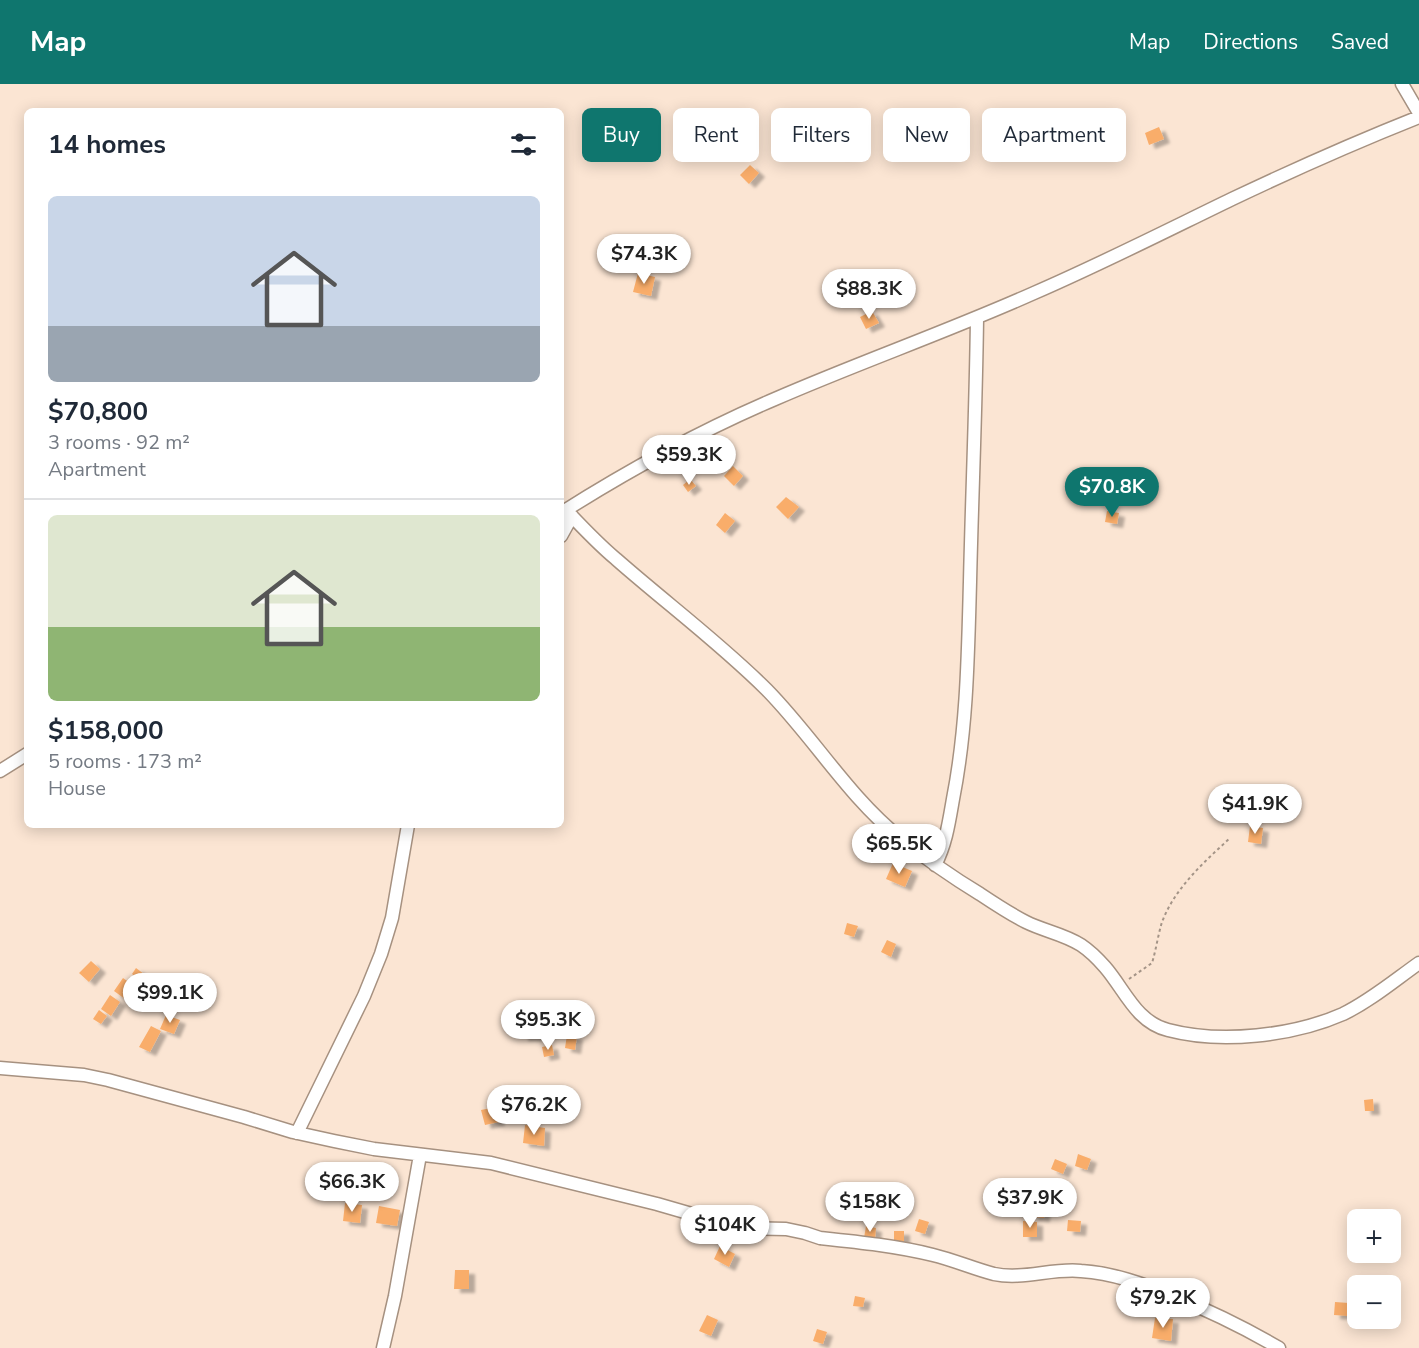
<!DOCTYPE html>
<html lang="en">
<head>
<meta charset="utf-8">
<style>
  body { margin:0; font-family:"Nunito Sans",sans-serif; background:#f6f6f7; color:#1f2937; height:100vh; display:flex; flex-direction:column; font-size:22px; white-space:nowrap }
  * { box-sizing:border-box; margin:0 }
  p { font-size:20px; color:#747a83 }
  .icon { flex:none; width:33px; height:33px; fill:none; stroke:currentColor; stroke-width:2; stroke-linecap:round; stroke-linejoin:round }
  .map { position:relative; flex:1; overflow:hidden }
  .drawer { position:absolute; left:24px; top:24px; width:540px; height:720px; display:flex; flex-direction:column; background:#fff; border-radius:9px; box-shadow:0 3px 15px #0003 }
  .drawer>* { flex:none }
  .banner { position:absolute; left:582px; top:24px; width:570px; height:54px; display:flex; gap:12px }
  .tools { position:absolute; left:1347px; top:1125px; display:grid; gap:12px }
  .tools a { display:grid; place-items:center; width:54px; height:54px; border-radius:9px; background:#fff; box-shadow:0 3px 15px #0003; font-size:30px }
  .price { position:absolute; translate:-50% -51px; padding:0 14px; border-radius:21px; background:#fff; color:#222; font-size:20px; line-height:39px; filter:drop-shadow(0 2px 3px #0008) }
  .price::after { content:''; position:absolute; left:50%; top:36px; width:18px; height:14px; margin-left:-9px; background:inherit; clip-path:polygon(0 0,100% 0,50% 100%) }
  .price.selected { background:#0f766e; color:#fff }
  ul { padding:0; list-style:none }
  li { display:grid; align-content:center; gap:12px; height:318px; padding:0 24px }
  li+li { border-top:2px solid #e0e1e3 }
  li span { display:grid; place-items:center; height:186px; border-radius:9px; color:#555 }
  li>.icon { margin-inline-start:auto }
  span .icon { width:108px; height:108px; fill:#fffc; stroke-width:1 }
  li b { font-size:26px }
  h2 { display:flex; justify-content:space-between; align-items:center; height:72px; padding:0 24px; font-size:26px }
  .chip { padding:0 21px; border-radius:9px; background:#fff; box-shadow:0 3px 15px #0003; font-size:21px; line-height:54px }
  .chip.selected { background:#0f766e; color:#fff }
  header { display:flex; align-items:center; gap:36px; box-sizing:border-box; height:84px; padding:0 30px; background:#0f766e; color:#fff }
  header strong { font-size:28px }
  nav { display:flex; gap:33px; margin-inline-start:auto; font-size:21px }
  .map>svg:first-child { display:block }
</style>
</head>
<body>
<header>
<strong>Map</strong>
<nav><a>Map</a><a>Directions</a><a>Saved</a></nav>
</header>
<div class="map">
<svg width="1419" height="1264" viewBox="0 0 1419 1264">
  <defs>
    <filter id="shadow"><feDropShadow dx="6" dy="4" stdDeviation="1.5" flood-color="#0004"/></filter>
  </defs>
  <rect width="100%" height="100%" fill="#fbe5d3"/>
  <path fill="#f9ad6b" filter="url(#shadow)" d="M1159 43 1164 55 1149 61 1145 49Z
    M837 58 847 67 842 72 833 68 831 61Z
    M750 81 759 89 749 100 740 91Z
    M638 189 655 193 651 212 633 208Z
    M872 227 879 239 866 245 860 233Z
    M733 382 743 392 734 402 724 392Z
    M690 395 696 402 688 408 683 401Z
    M786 413 799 423 788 435 776 423Z
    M1107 427 1119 429 1117 440 1105 438Z
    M725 429 735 437 725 449 716 441Z
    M1250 742 1263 744 1261 760 1248 758Z
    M893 779 912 787 905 803 886 795Z
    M847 839 858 842 854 853 844 850Z
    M887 856 896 860 891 873 881 868Z
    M91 877 100 885 89 898 79 889Z
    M136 884 144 890 140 896 132 890Z
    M123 894 134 902 125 915 114 907Z
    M185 898 193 906 183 916 175 908Z
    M110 911 120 918 111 932 101 925Z
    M99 926 107 932 101 940 93 935Z
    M166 931 180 936 174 950 160 945Z
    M151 942 161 947 150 968 139 963Z
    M522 943H536V953H522Z
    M567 951 577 952 575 966 565 964Z
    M552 961 554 971 544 973 542 963Z
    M1373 1015 1374 1027H1365L1364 1016Z
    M496 1023 499 1038 485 1041 481 1026Z
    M525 1041 545 1044 544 1062 523 1059Z
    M1078 1070 1091 1075 1087 1086 1075 1082Z
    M1055 1075 1067 1080 1063 1090 1051 1085Z
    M1033 1118 1045 1119 1044 1134 1032 1133Z
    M345 1119 362 1121 360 1139 343 1137Z
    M379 1122 400 1126 397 1142 376 1139Z
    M919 1135 929 1138 925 1150 915 1147Z
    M1068 1136 1081 1137 1080 1148 1067 1147Z
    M1023 1137 1037 1138V1153H1023Z
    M866 1142 876 1144 875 1155 864 1154Z
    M894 1147H904V1159H894Z
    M720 1162 735 1170 729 1183 714 1175Z
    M455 1186H469V1205H454Z
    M855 1212 865 1214 863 1223 853 1222Z
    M1335 1218 1349 1219 1348 1232 1334 1231Z
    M707 1231 718 1236 711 1252 699 1247Z
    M1155 1234 1173 1235 1171 1257 1152 1254Z
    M817 1245 827 1248 823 1260 813 1257Z"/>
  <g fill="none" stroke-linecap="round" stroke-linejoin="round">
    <g stroke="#a69180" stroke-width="15">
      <path id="minor" d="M1402 0 1419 29
        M566 426C582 443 598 460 616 475 666 519 720 559 767 606 814 654 848 712 900 754 926 775 952 793 980 810 995 820 1010 830 1026 838 1044 847 1064 850 1081 861 1090 867 1098 875 1105 883 1125 906 1136 938 1168 946 1221 960 1293 952 1343 930 1370 917 1395 896 1419 879
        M561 429C629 386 700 347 775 315 860 278 949 247 1034 209 1101 180 1166 147 1232 115 1293 86 1356 58 1419 33
        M561 452 572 432
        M0 687 27 670
        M935 781C946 760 949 738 953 715 967 644 968 571 970 498 972 410 976 322 977 234
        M0 984 84 991 108 996 244 1033 293 1048 334 1057 374 1065 491 1079 657 1120 740 1144 786 1145 805 1149 820 1154C858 1158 897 1162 933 1171 954 1176 974 1185 994 1190 1023 1196 1052 1184 1081 1187 1113 1189 1143 1200 1173 1212 1210 1227 1245 1244 1279 1264
        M297 1049 364 912 381 870 392 834 408 741
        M383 1264 395 1212 420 1071"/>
    </g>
    <path stroke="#a49487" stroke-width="2" stroke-dasharray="3 3" stroke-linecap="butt" d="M1129 895 1152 879C1156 866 1158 851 1162 838 1175 804 1203 779 1229 755"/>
    <use href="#minor" stroke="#fff" stroke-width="12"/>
  </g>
</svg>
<div class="tools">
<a>+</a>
<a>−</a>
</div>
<b class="price" style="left:644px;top:201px">$74.3K</b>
<b class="price" style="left:869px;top:236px">$88.3K</b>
<b class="price" style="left:689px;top:402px">$59.3K</b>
<b class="price selected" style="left:1112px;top:434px">$70.8K</b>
<b class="price" style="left:1255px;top:751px">$41.9K</b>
<b class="price" style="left:899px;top:791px">$65.5K</b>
<b class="price" style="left:170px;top:940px">$99.1K</b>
<b class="price" style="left:548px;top:967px">$95.3K</b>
<b class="price" style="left:534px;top:1052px">$76.2K</b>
<b class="price" style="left:352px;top:1129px">$66.3K</b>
<b class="price" style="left:1030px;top:1145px">$37.9K</b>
<b class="price" style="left:870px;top:1149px">$158K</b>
<b class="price" style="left:725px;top:1172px">$104K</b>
<b class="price" style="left:1163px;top:1245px">$79.2K</b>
<div class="banner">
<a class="chip selected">Buy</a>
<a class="chip">Rent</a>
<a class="chip">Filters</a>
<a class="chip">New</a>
<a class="chip">Apartment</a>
</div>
<section class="drawer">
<h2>14 homes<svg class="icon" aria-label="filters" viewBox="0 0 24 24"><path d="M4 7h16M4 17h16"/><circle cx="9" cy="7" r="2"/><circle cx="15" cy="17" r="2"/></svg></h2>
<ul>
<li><span style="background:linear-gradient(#c9d6e8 70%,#9aa5b1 0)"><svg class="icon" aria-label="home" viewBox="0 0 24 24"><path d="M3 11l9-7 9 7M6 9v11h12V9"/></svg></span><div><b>$70,800</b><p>3 rooms · 92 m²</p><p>Apartment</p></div></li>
<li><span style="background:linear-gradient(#dfe7d0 60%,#8fb573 0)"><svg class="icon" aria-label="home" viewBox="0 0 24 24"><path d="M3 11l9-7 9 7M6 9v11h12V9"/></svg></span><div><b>$158,000</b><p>5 rooms · 173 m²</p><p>House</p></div></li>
</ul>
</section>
</div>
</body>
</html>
